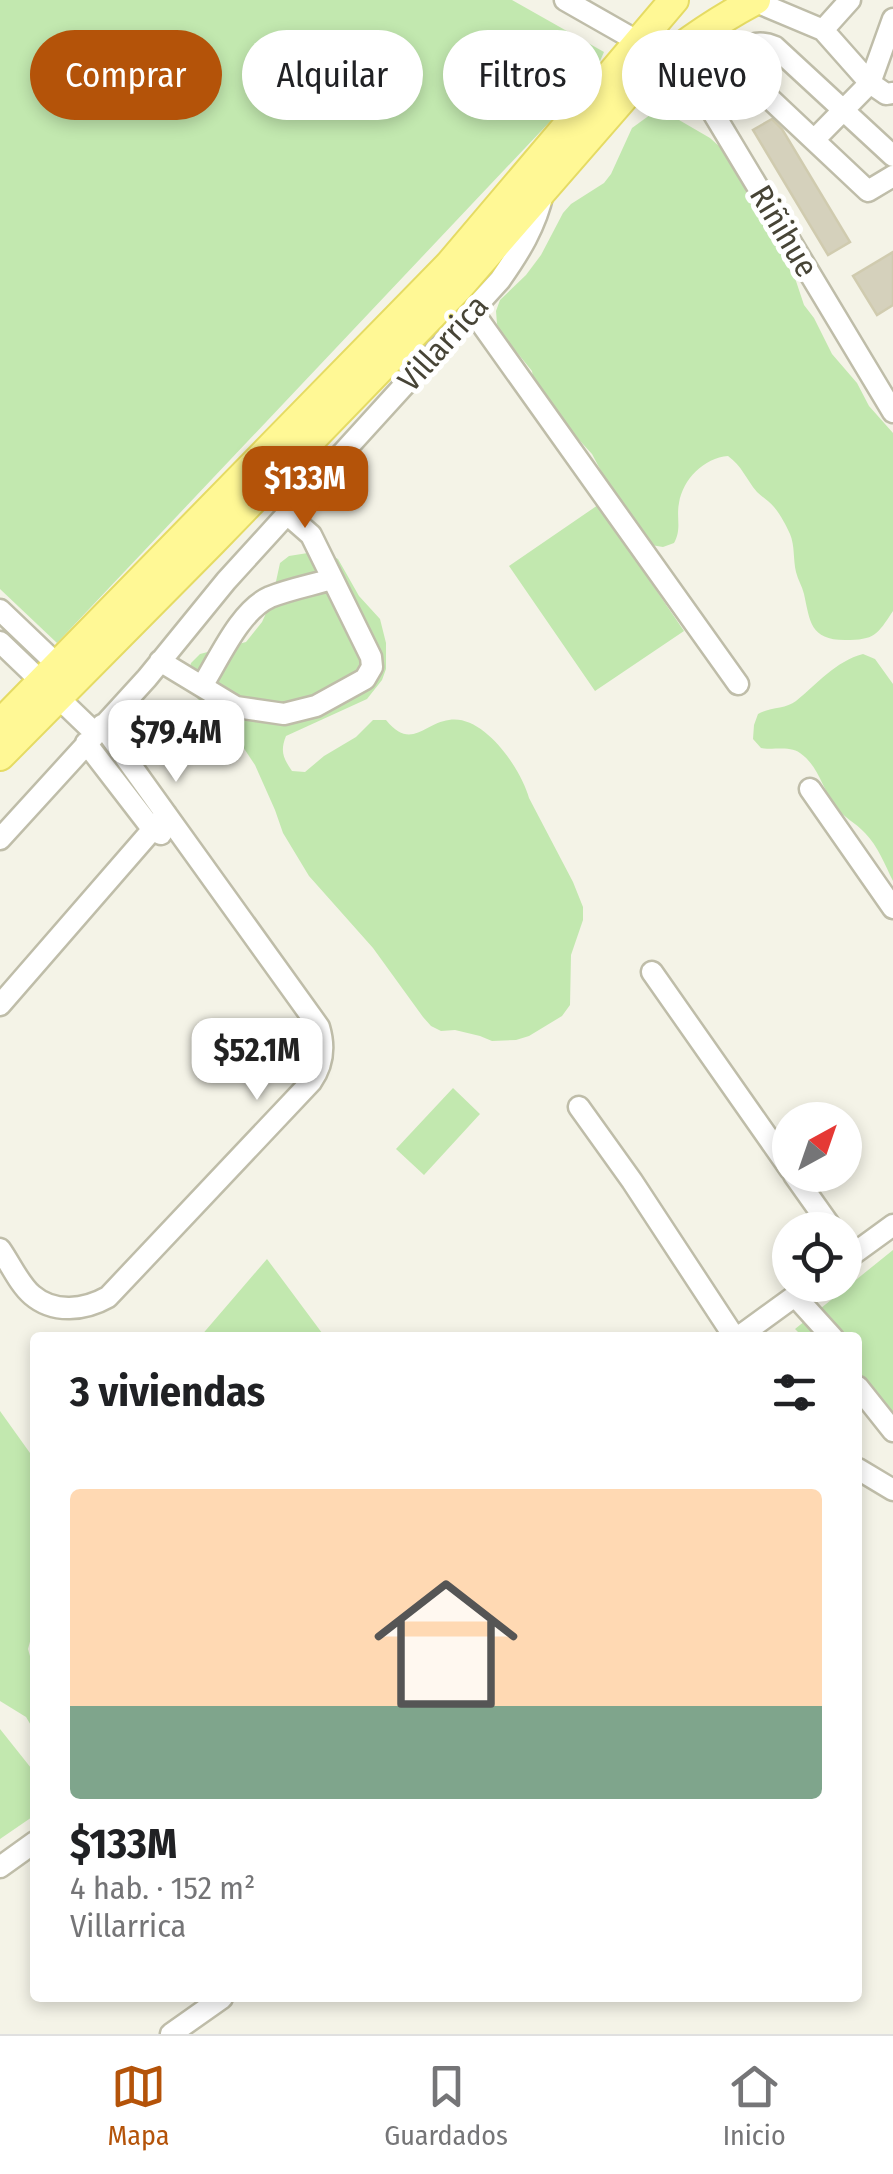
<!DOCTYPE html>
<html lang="es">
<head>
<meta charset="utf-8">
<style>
  body { margin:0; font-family:"Fira Sans Condensed",sans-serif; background:#f6f6f6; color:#202124; height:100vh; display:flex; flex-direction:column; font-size:38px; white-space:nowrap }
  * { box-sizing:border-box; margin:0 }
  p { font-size:32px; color:#757577 }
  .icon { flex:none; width:55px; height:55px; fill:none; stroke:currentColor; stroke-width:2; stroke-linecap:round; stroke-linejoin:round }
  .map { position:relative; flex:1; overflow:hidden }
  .panel { position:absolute; left:30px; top:1332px; width:832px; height:670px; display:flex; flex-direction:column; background:#fff; border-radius:10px; box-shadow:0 5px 15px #0003 }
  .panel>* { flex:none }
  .hud { position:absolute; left:30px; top:30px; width:835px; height:90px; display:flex; gap:20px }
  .needle { width:65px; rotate:40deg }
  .buttons { position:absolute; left:772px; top:1102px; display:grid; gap:20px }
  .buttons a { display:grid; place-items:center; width:90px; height:90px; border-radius:50%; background:#fff; box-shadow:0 5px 15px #0003; font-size:50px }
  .price { position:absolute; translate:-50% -85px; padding:0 22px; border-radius:20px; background:#fff; color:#222; font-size:32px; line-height:65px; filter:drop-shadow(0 2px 5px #0008) }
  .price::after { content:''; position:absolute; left:50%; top:60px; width:30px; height:22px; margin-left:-15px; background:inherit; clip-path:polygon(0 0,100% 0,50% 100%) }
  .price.selected { background:#b45309; color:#fff }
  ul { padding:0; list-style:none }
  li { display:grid; align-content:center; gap:20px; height:530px; padding:0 40px }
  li+li { border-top:2px solid #e0e0e0 }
  li span { display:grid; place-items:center; height:310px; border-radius:10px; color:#555 }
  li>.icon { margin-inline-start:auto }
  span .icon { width:180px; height:180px; fill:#fffc; stroke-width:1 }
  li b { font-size:42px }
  h2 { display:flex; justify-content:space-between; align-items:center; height:120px; padding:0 40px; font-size:42px }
  .chip { padding:0 35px; border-radius:45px; background:#fff; box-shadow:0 5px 15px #0003; font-size:35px; line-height:90px }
  .chip.selected { background:#b45309; color:#fff }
  .tab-bar { display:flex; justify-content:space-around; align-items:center; height:140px; border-top:2px solid #e0e0e0; background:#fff; font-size:28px; color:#757577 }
  .tab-bar a { display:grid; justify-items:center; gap:5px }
  .tab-bar .selected { color:#b45309 }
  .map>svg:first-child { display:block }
</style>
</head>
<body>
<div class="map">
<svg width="893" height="2034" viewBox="0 0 893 2034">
  <rect width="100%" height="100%" fill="#f4f3e7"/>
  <path fill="#c2e8af" d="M0 0H512L604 52 594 75 57 643 0 589Z
    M654 112 667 113 710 138 730 156 752 204 781 254 796 281 804 305 814 318 832 354 857 383 869 406 893 433V611C877 635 875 640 845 640 810 640 810 621 804 594 802 586 798 580 796 572 793 559 795 546 790 534 786 525 780 514 774 507 769 501 762 497 757 492 746 479 742 466 728 456 704 458 683 479 679 503 676 518 682 529 674 543L663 547 651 545 643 537 609 486 592 454 559 418 534 383 532 371 502 334 497 324 496 311 500 300 526 275 541 255 563 213 571 204 604 183 611 174 632 128Z
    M598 505 684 631 595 691 509 566Z
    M314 552 327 553 338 559 359 596 380 619 386 643V669L382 680 367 699 286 736C280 751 283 758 292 771L305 772 324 756 356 737 373 720H386C411 751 424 723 449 720 484 714 521 769 529 798L573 882 583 907V920L571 955 570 1005 562 1016 529 1036 516 1040 492 1041 480 1036 455 1030 441 1031 431 1026 423 1017 373 948 309 876 283 833 275 810 255 765 241 744 197 698 191 686 188 674 191 663 200 654 246 642 262 622 272 600 280 563 289 556Z
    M863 654 875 659 893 684V881C885 865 878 846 865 833 856 823 843 817 835 806 823 790 818 765 800 753 790 746 774 750 761 748L753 739 754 725 758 714C770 707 786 709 796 701 817 684 836 661 863 654Z
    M453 1088 480 1114 424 1175 396 1149Z
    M893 1250V1430L858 1394V1338L803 1337 795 1329Z
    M267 1259 325 1337H200Z
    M0 1411 35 1460V1633L31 1638 28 1649 35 1674V1732L26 1717 0 1701Z
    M0 1729 35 1773V1815L0 1839Z"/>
  <path fill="#d5d1bc" stroke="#d0cbaf" stroke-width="2.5" d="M772 119 782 129 850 242 828 255 753 130Z
    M893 252V305L877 315 853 276Z"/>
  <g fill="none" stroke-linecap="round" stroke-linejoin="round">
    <g stroke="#bfbda9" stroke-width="25">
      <path id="minor" d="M565 0 637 41
        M754 1 823 30 870 83 886 94 893 93
        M823 30 850 0
        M705 31 766 95 868 191 893 176
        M676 51 893 412
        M730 57C745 46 757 39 775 47L893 156
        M814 140 870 83 893 19
        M473 312 738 684
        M0 610 65 672
        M0 642 95 733
        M160 661 236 707 284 714 316 706 365 679 372 667 371 657 311 535 287 514
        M202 686C219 659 240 610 270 597 290 589 312 585 332 579
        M86 743 153 830 161 834
        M810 789 893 908
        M0 839 147 678 226 581 500 280C519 253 536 226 543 193
        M652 972 790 1169
        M0 1005 166 814
        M579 1107 632 1181 735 1338
        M794 1175 833 1230
        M0 1249C10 1263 19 1284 32 1295 54 1314 85 1310 108 1297L311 1082C323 1065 325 1047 319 1027L102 725
        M845 1260 893 1225
        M795 1296 833 1338
        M737 1338 810 1285
        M858 1387 893 1431
        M858 1469 893 1490
        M0 1867 35 1842
        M171 2034 222 1998"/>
    </g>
    <g stroke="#e5db64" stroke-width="32">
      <path id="major" d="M0 724 449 265 674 0
        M0 756 211 543 458 288 631 89C668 54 711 24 756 0"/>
    </g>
    <use href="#minor" stroke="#fff" stroke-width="20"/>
    <use href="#major" stroke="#fff895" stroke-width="28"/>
  </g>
  <g text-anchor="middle" stroke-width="10" stroke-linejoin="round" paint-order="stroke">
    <g font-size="32" fill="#474436" stroke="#fff">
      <text transform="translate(784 231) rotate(59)" y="11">Riñihue</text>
      <text transform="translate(443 343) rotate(-48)" y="11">Villarrica</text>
    </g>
  </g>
</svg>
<div class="buttons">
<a><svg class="needle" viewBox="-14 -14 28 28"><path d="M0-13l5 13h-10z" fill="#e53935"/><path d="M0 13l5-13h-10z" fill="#757577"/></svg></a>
<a><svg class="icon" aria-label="locate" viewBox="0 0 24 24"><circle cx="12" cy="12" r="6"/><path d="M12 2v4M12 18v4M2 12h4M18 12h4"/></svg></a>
</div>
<b class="price selected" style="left:305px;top:531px">$133M</b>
<b class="price" style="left:176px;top:785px">$79.4M</b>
<b class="price" style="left:257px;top:1103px">$52.1M</b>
<div class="hud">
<a class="chip selected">Comprar</a>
<a class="chip">Alquilar</a>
<a class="chip">Filtros</a>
<a class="chip">Nuevo</a>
</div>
<section class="panel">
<h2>3 viviendas<svg class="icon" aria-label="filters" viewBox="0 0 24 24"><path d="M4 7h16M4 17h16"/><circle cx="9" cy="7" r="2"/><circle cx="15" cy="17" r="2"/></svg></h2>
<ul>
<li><span style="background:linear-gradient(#ffd9b3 70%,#7fa58c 0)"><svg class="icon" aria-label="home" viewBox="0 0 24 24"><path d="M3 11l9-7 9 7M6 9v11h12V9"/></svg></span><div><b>$133M</b><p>4 hab. · 152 m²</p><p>Villarrica</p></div></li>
</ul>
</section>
</div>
<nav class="tab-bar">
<a class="selected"><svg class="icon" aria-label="map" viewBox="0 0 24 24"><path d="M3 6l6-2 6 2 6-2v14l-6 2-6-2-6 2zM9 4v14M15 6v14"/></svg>Mapa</a>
<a><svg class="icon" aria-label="saved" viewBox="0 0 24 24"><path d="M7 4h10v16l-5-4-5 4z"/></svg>Guardados</a>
<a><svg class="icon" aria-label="home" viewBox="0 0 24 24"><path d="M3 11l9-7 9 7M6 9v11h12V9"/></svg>Inicio</a>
</nav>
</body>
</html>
